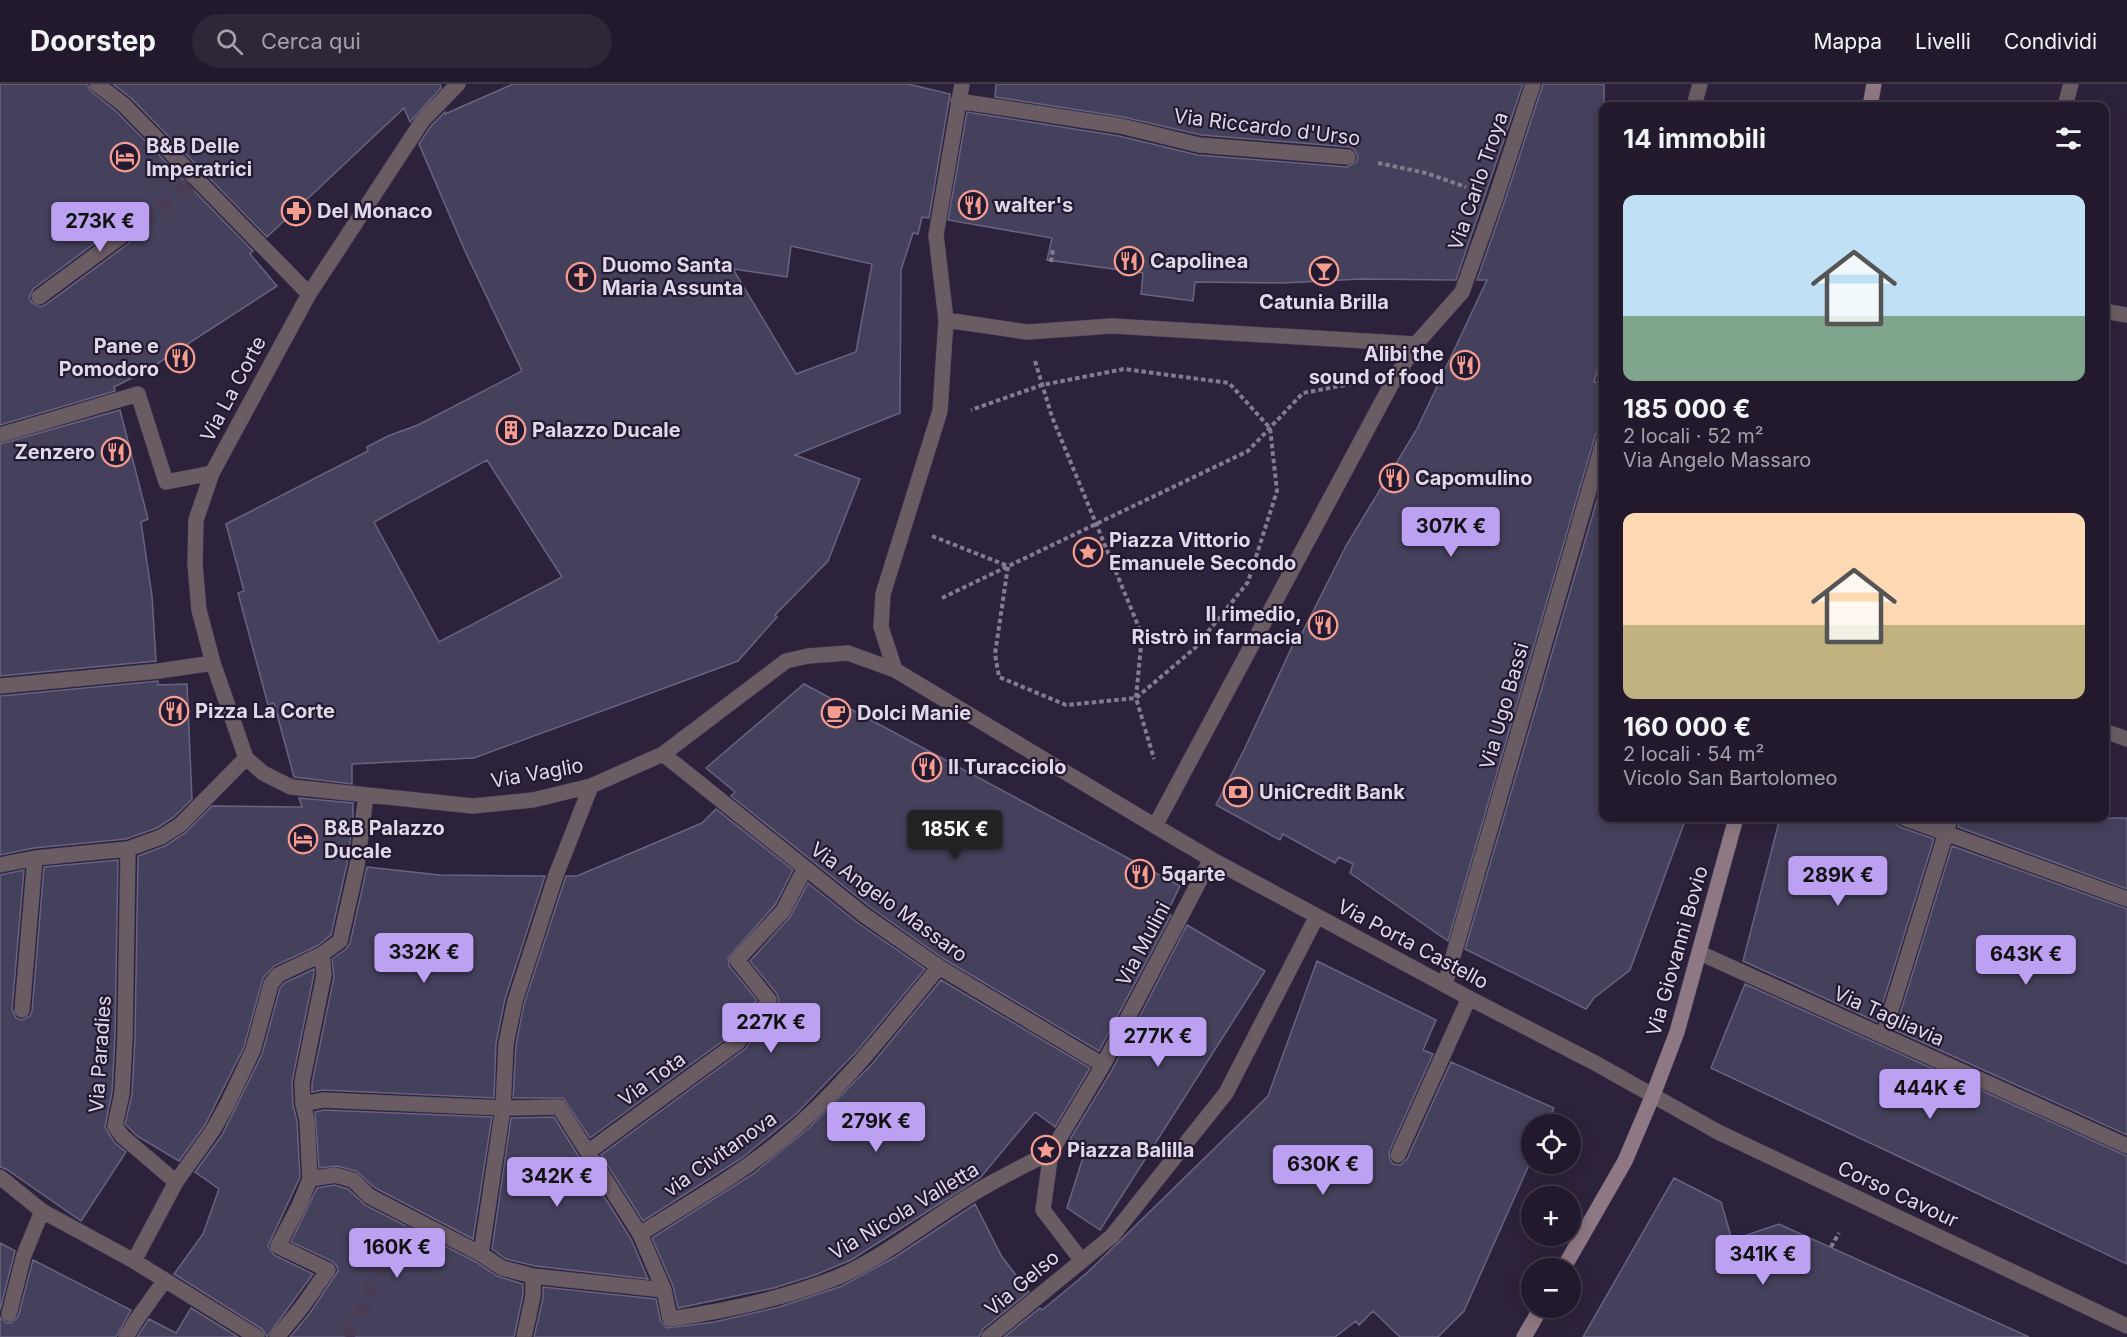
<!DOCTYPE html>
<html lang="it">
<head>
<meta charset="utf-8">
<style>
  body { margin:0; font-family:Inter,sans-serif; background:#2e2738; color:#f1f3f6; height:100vh; display:flex; flex-direction:column; font-size:22px; white-space:nowrap }
  * { box-sizing:border-box; margin:0 }
  p { font-size:20px; color:#a2a1a9 }
  .icon { flex:none; width:33px; height:33px; fill:none; stroke:currentColor; stroke-width:2; stroke-linecap:round; stroke-linejoin:round }
  .map { position:relative; flex:1; overflow:hidden }
  .side { position:absolute; left:1599px; top:18px; width:510px; height:720px; display:flex; flex-direction:column; background:#221a2c; border-radius:12px; box-shadow:0 3px 15px #0003,0 0 0 2px #3f3848 }
  .side>* { flex:none }
  .controls { position:absolute; left:1521px; top:1030px; display:grid; gap:12px }
  .controls a { display:grid; place-items:center; width:60px; height:60px; border-radius:50%; background:#221a2c; box-shadow:0 3px 15px #0003,0 0 0 2px #3f3848; font-size:30px }
  .price { position:absolute; translate:-50% -51px; padding:0 14px; border-radius:6px; background:#bca0f2; color:#111; font-size:20px; line-height:39px; filter:drop-shadow(0 2px 3px #0008) }
  .price::after { content:''; position:absolute; left:50%; top:36px; width:18px; height:14px; margin-left:-9px; background:inherit; clip-path:polygon(0 0,100% 0,50% 100%) }
  .price.selected { background:#222; color:#fff }
  ul { padding:0; list-style:none }
  li { display:grid; align-content:center; gap:12px; height:318px; padding:0 24px }
  li span { display:grid; place-items:center; height:186px; border-radius:12px; color:#555 }
  li>.icon { margin-inline-start:auto }
  span .icon { width:108px; height:108px; fill:#fffc; stroke-width:1 }
  li b { font-size:26px }
  h2 { display:flex; justify-content:space-between; align-items:center; height:72px; padding:0 24px; font-size:26px }
  header { display:flex; align-items:center; gap:36px; box-sizing:border-box; height:84px; padding:0 30px; background:#221a2c; border-bottom:2px solid #3f3848 }
  header strong { font-size:28px }
  nav { display:flex; gap:33px; margin-inline-start:auto; font-size:21px }
  .search { width:420px; height:54px; background:#2e2738; display:flex; align-items:center; gap:15px; box-sizing:border-box; padding:0 21px; border-radius:33px; color:#a2a1a9; font-size:22px }
  .map>svg:first-child { display:block }
</style>
</head>
<body>
<header>
<strong>Doorstep</strong>
<div class="search"><svg class="icon" aria-label="search" viewBox="0 0 24 24"><circle cx="10" cy="10" r="6"/><path d="M15 15l6 6"/></svg>Cerca qui</div>
<nav><a>Mappa</a><a>Livelli</a><a>Condividi</a></nav>
</header>
<div class="map">
<svg width="2127" height="1253" viewBox="0 0 2127 1253">
  <rect width="100%" height="100%" fill="#2d223b"/>
  <path fill="#45415d" stroke="#676381" stroke-width="1.5" fill-rule="evenodd" d="M0 0H87L91 7 117 28 253 167 250 170 277 202 146 287 114 303 115 307 0 341ZM122 141 130 145 133 149 129 159 45 221 40 223 32 219 29 214 33 205 117 143Z
    M113 0H440L441 4 410 38 404 24 267 153 131 14Z
    M513 0H908L950 10 929 134 922 133 918 150 913 149 901 186 900 329 795 371 860 395 828 477 775 531 777 533 738 577 474 674 352 680V700L294 693 274 619 268 621 238 509 244 507 226 440 368 367 367 363 388 352 418 341 522 287 465 167 419 60 431 42 445 28V30ZM791 162 872 180 856 268 796 290 733 185 787 193ZM487 376 562 493 439 558 374 438Z
    M996 0H1523L1456 196 1361 195 1283 199 1195 198 1193 217 1141 210 1143 189 1047 176 1052 154 948 136 967 28 1119 52 1198 71 1347 83 1356 78 1358 73 1354 65 1349 63 1201 51 1123 33 995 13Z
    M1543 0H1604V263L1594 298 1604 299V345L1598 348 1595 352 1448 857 1350 789 1353 780 1339 773 1335 779 1283 750 1280 756 1216 721 1245 664 1297 552 1301 551 1347 460 1417 345 1487 196H1477L1505 116Z
    M120 326 148 435 141 438 152 512 156 577 0 592V360Z
    M1604 392V734H1686L1630 886 1594 914 1586 925 1465 865Z
    M158 597V601L187 600 192 715 174 733 157 744 126 755 34 764 0 771V612Z
    M804 600 1180 802 1167 829 1171 831 1099 967 944 875 870 823 731 712 735 708 706 684Z
    M299 714 353 719V735L347 780 331 851 317 862 274 882 263 894 244 963 205 1041 179 1077 137 1052 125 1040 132 1010 135 953 138 772 165 762 185 749 212 722 302 723Z
    M716 725 793 786 775 821 728 874 729 882 757 916 731 951 590 1054 563 1014H513L516 961 524 920 566 792H577L702 739Z
    M1780 734H1895L1896 740 1900 743 1934 755 1877 938 1743 877Z
    M1959 734H2127V805L1958 743Z
    M1952 762 2127 825V1051L1895 946Z
    M118 776 115 953 112 1008 105 1043 114 1058 126 1068 81 1137 6 1085 0 1083V791L24 786 12 925 16 934 22 936 30 932 32 927 44 783Z
    M367 783 440 791 545 792 505 915 496 959 494 1014 323 1006 312 1008V999L334 893 332 875 346 865 350 859Z
    M808 799 858 839 925 885 857 967 796 1030 742 1074 643 1137 601 1071 746 964 779 917 777 910 750 877 790 833Z
    M1187 841 1265 887 1100 1146 1067 1124 1085 1067 1070 1055 1112 986Z
    M1317 877 1436 936 1423 966 1433 970 1389 1068 1390 1076 1393 1080 1400 1081 1407 1075 1451 978 1554 1024 1546 1041H1532V1074L1464 1227 1438 1253H1400L1373 1227 1359 1241 1356 1237 1335 1253H1004L1040 1224 1042 1226 1088 1188 1268 1012Z
    M314 885V890L292 998 293 1021 297 1037 300 1093 268 1162 274 1171 313 1190 267 1253 262 1245 174 1190 203 1150 219 1105 195 1088 222 1051 262 970 280 904 284 899Z
    M941 896 1090 984 1055 1043 1035 1028 980 1094 851 1176 815 1191 774 1204 678 1224 673 1202 652 1154 753 1090 809 1044 872 980Z
    M1745 900 2127 1072V1180L1711 984Z
    M324 1026 492 1033 473 1155 375 1104 356 1087 337 1082 319 1084 315 1028Z
    M554 1033 631 1155 648 1195 535 1182 506 1175 492 1165 511 1034Z
    M1674 1094 1721 1118 1732 1156 1779 1140 2029 1253H1583Z
    M334 1101 348 1105 365 1121 476 1178 497 1192 523 1200V1211L514 1253H290L310 1229 338 1187 337 1182 332 1177 291 1158 317 1104Z
    M975 1120 1002 1173 1029 1208 983 1245 979 1253H534L543 1214V1203L656 1215 661 1238 667 1244 714 1238 779 1223 842 1202 895 1173Z
    M0 1159 15 1167 0 1226Z
    M33 1176 131 1226 116 1253H0V1233L6 1239H11L18 1233Z
    M191 1224 238 1253H137L149 1235 176 1249Z"/>
  <g fill="none" stroke-linecap="round" stroke-linejoin="round">
    <path stroke="#483d55" stroke-width="15" stroke-dasharray="15 8" stroke-linecap="butt" d="M123 151 190 101
      M346 1253 387 1177 412 1146"/>
    <g stroke="#4a3f57" stroke-width="16">
      <path id="lane" d="M1946 749 1950 734"/>
    </g>
    <g stroke="#4a3f57" stroke-width="16">
      <path id="street" d="M97 0 124 21 309 210
        M958 17 1121 42 1199 61 1348 73
        M1694 22 1700 0
        M2065 22 2071 0
        M39 213 123 151
        M2104 227 2127 231
        M946 236 936 151 962 0
        M1416 260 1462 208 1496 113 1533 0
        M0 351 138 310 166 398 212 389
        M0 602 159 587 213 579
        M2104 647 2127 655
        M663 670 864 831 939 883 1103 981
        M246 674 263 689 291 703 473 722 533 716 591 702 663 670 786 577 808 572 848 569 895 586 1155 742 1391 301 1416 260 1112 242 1027 248 946 236 940 327 883 510 881 543 895 586
        M246 674 213 579 199 526 195 480 196 436 212 389 309 210 423 36 458 0
        M1904 734 2127 815
        M1155 742 1211 775 1469 914 1595 979 1718 1048 2127 1242
        M128 765 125 953 122 1009 115 1042 122 1052 176 1098 134 1177
        M0 781 35 774 128 765 161 753 180 741 246 674
        M1700 869 2127 1062
        M1445 900 1604 355
        M22 926 35 774
        M1883 952 1946 749
        M303 1020 323 1016 503 1024 559 1023 640 1150 664 1206 670 1235C725 1227 786 1214 838 1193 885 1173 930 1135 974 1109 999 1094 1025 1081 1051 1068
        M588 1068 738 958 769 916 737 876 783 827 805 784
        M1398 1071 1469 914
        M0 1093 42 1127 134 1177 257 1253
        M310 1095 335 1091 353 1096 369 1112 481 1170 502 1184 533 1192 664 1206
        M176 1098 213 1046 227 1021 253 966 271 900 278 891 322 870 340 857 357 782 366 711
        M640 1150C687 1120 738 1092 781 1056 841 1007 890 942 939 883
        M481 1170 503 1024 506 960 515 917 556 791 591 702
        M1082 1177 1043 1126 1051 1068 1103 981 1211 775
        M9 1230 24 1171 42 1127
        M126 1253 137 1235 165 1196
        M277 1253 302 1223 328 1186 278 1162 299 1122 310 1095 307 1036 303 1020 302 998 324 891 322 870
        M524 1253 533 1212V1192
        M989 1253 1112 1152 1226 1009 1317 832"/>
    </g>
    <g stroke="#4a3f57" stroke-width="16">
      <path id="secondary" d="M1870 22 1874 0
        M1563 1185 1625 1077 1653 1011 1677 948 1736 734
        M1524 1253 1541 1224"/>
    </g>
    <path stroke="#847b90" stroke-width="4" stroke-dasharray="4.5 3" stroke-linecap="butt" d="M1378 79 1426 89 1466 103
      M1051 178 1053 165
      M1035 277 1052 333 1142 551 1136 614 1154 675
      M932 452 1008 482 995 570 999 593 1066 621 1136 614 1195 564 1248 498 1277 407 1270 344 1229 299 1124 285 1042 301 971 326
      M942 514 1248 367 1303 309 1356 299
      M1831 1163 1839 1149"/>
    <use href="#lane" stroke="#6a5c63" stroke-width="15"/>
    <use href="#street" stroke="#6a5c63" stroke-width="15"/>
    <use href="#secondary" stroke="#8e7884" stroke-width="15"/>
  </g>
  <defs>
    <g id="hotel-ring" transform="scale(1.5)"><circle r="9.5" fill="#231931" stroke="#f59d8e" stroke-width="1.5"/><path d="M-6-4.5h1.5V1H6V5H4.5V3h-9V5H-6ZM-4 0a1.8 1.8 0 1 1 3.6 0ZM.5 0V-2.5h3Q6-2.5 6 0Z" fill="#f59d8e"/></g>
    <g id="restaurant-ring" transform="scale(1.5)"><circle r="9.5" fill="#231931" stroke="#f59d8e" stroke-width="1.5"/><path d="M-5-6h1v4h1v-4h1v4h1v-4h1v5L-1.5 .5V6h-2V.5L-5-1ZM5-6V6H3V1.5H1.5Q1.5-4 5-6Z" fill="#f59d8e"/></g>
    <g id="pharmacy-ring" transform="scale(1.5)"><circle r="9.5" fill="#231931" stroke="#f59d8e" stroke-width="1.5"/><path d="M-2-6h4v4h4v4h-4v4h-4v-4h-4v-4h4Z" fill="#f59d8e"/></g>
    <g id="bar-ring" transform="scale(1.5)"><circle r="9.5" fill="#231931" stroke="#f59d8e" stroke-width="1.5"/><path d="M-6-5H6L.8 .8V4.5H3.5V6h-7V4.5H-.8V.8Z" fill="#f59d8e"/></g>
    <g id="church-ring" transform="scale(1.5)"><circle r="9.5" fill="#231931" stroke="#f59d8e" stroke-width="1.5"/><path d="M-1.2-6h2.4v3.5h3.3v2.4h-3.3V6h-2.4V-.1h-3.3v-2.4h3.3Z" fill="#f59d8e"/></g>
    <g id="building-ring" transform="scale(1.5)"><circle r="9.5" fill="#231931" stroke="#f59d8e" stroke-width="1.5"/><path d="M-4-6H4V6H1V3H-1V6H-4ZM-2.5-4.3h1.7v1.8h-1.7ZM.8-4.3h1.7v1.8H.8ZM-2.5-1h1.7V.8h-1.7ZM.8-1h1.7V.8H.8Z" fill="#f59d8e"/></g>
    <g id="sight-ring" transform="scale(1.5)"><circle r="9.5" fill="#231931" stroke="#f59d8e" stroke-width="1.5"/><path d="M0-6L1.8-2.2L6-1.7L2.9 1.2L3.7 5.4L0 3.3L-3.7 5.4L-2.9 1.2L-6-1.7L-1.8-2.2Z" fill="#f59d8e"/></g>
    <g id="cafe-ring" transform="scale(1.5)"><circle r="9.5" fill="#231931" stroke="#f59d8e" stroke-width="1.5"/><path d="M-5.5-4.5H6V0H3Q3 3.5 0 3.5H-2.5Q-5.5 3.5-5.5 0ZM3-3.2v2h1.7v-2ZM-6 4.5H4V6H-6Z" fill="#f59d8e"/></g>
    <g id="bank-ring" transform="scale(1.5)"><circle r="9.5" fill="#231931" stroke="#f59d8e" stroke-width="1.5"/><path d="M-6-4H6V4H-6ZM0-2.3a2.3 2.3 0 1 0 0 4.6a2.3 2.3 0 1 0 0-4.6Z" fill="#f59d8e"/></g>
  </defs>
  <g fill-rule="evenodd">
    <use href="#hotel-ring" x="125" y="73"/>
    <use href="#restaurant-ring" x="973" y="121"/>
    <use href="#pharmacy-ring" x="296" y="127"/>
    <use href="#restaurant-ring" x="1129" y="177"/>
    <use href="#bar-ring" x="1324" y="187"/>
    <use href="#church-ring" x="581" y="193"/>
    <use href="#restaurant-ring" x="180" y="274"/>
    <use href="#restaurant-ring" x="1465" y="281"/>
    <use href="#building-ring" x="511" y="346"/>
    <use href="#restaurant-ring" x="116" y="368"/>
    <use href="#restaurant-ring" x="1394" y="394"/>
    <use href="#sight-ring" x="1088" y="468"/>
    <use href="#restaurant-ring" x="1323" y="541"/>
    <use href="#restaurant-ring" x="174" y="627"/>
    <use href="#cafe-ring" x="836" y="629"/>
    <use href="#restaurant-ring" x="927" y="683"/>
    <use href="#bank-ring" x="1238" y="708"/>
    <use href="#hotel-ring" x="303" y="755"/>
    <use href="#restaurant-ring" x="1140" y="790"/>
    <use href="#sight-ring" x="1046" y="1066"/>
  </g>
  <g text-anchor="middle" stroke-width="4.5" stroke-linejoin="round" paint-order="stroke">
    <g font-size="20" fill="#e0d9ea" stroke="#231931">
      <text transform="translate(1267 43) rotate(7)" y="7">Via Riccardo d'Urso</text>
      <text transform="translate(1478 97) rotate(-71)" y="7">Via Carlo Troya</text>
      <text transform="translate(233 305) rotate(-62)" y="7">Via La Corte</text>
      <text transform="translate(1504 622) rotate(-74)" y="7">Via Ugo Bassi</text>
      <text transform="translate(537 689) rotate(-10)" y="7">Via Vaglio</text>
      <text transform="translate(889 818) rotate(36)" y="7">Via Angelo Massaro</text>
      <text transform="translate(1143 860) rotate(-62)" y="7">Via Mulini</text>
      <text transform="translate(1413 860) rotate(28)" y="7">Via Porta Castello</text>
      <text transform="translate(1677 867) rotate(-74)" y="7">Via Giovanni Bovio</text>
      <text transform="translate(1889 932) rotate(24)" y="7">Via Tagliavia</text>
      <text transform="translate(100 970) rotate(-86)" y="7">Via Paradies</text>
      <text transform="translate(652 995) rotate(-36)" y="7">Via Tota</text>
      <text transform="translate(720 1070) rotate(-35)" y="7">via Civitanova</text>
      <text transform="translate(1898 1110) rotate(25)" y="7">Corso Cavour</text>
      <text transform="translate(904 1127) rotate(-31)" y="7">Via Nicola Valletta</text>
      <text transform="translate(1022 1199) rotate(-40)" y="7">Via Gelso</text>
    </g>
    <g font-size="20" font-weight="bold" fill="#e0d9ea" stroke="#231931" text-anchor="start">
      <text x="146" y="69">B&amp;B Delle<tspan x="146" dy="23">Imperatrici</tspan></text>
      <text x="994" y="128">walter's</text>
      <text x="317" y="134">Del Monaco</text>
      <text x="1150" y="184">Capolinea</text>
      <text x="602" y="188">Duomo Santa<tspan x="602" dy="23">Maria Assunta</tspan></text>
      <text x="1324" y="225" text-anchor="middle">Catunia Brilla</text>
      <text x="159" y="269" text-anchor="end">Pane e<tspan x="159" dy="23">Pomodoro</tspan></text>
      <text x="1444" y="277" text-anchor="end">Alibi the<tspan x="1444" dy="23">sound of food</tspan></text>
      <text x="532" y="353">Palazzo Ducale</text>
      <text x="95" y="375" text-anchor="end">Zenzero</text>
      <text x="1415" y="401">Capomulino</text>
      <text x="1109" y="463">Piazza Vittorio<tspan x="1109" dy="23">Emanuele Secondo</tspan></text>
      <text x="1302" y="537" text-anchor="end">Il rimedio,<tspan x="1302" dy="23">Ristrò in farmacia</tspan></text>
      <text x="195" y="634">Pizza La Corte</text>
      <text x="857" y="636">Dolci Manie</text>
      <text x="948" y="690">Il Turacciolo</text>
      <text x="1259" y="715">UniCredit Bank</text>
      <text x="324" y="751">B&amp;B Palazzo<tspan x="324" dy="23">Ducale</tspan></text>
      <text x="1161" y="797">5qarte</text>
      <text x="1067" y="1073">Piazza Balilla</text>
    </g>
  </g>
</svg>
<div class="controls">
<a><svg class="icon" aria-label="locate" viewBox="0 0 24 24"><circle cx="12" cy="12" r="6"/><path d="M12 2v4M12 18v4M2 12h4M18 12h4"/></svg></a>
<a>+</a>
<a>−</a>
</div>
<b class="price" style="left:100px;top:169px">273K €</b>
<b class="price" style="left:1451px;top:474px">307K €</b>
<b class="price selected" style="left:955px;top:777px">185K €</b>
<b class="price" style="left:1838px;top:823px">289K €</b>
<b class="price" style="left:424px;top:900px">332K €</b>
<b class="price" style="left:2026px;top:902px">643K €</b>
<b class="price" style="left:771px;top:970px">227K €</b>
<b class="price" style="left:1158px;top:984px">277K €</b>
<b class="price" style="left:1930px;top:1036px">444K €</b>
<b class="price" style="left:876px;top:1069px">279K €</b>
<b class="price" style="left:1323px;top:1112px">630K €</b>
<b class="price" style="left:557px;top:1124px">342K €</b>
<b class="price" style="left:397px;top:1195px">160K €</b>
<b class="price" style="left:1763px;top:1202px">341K €</b>
<section class="side">
<h2>14 immobili<svg class="icon" aria-label="filters" viewBox="0 0 24 24"><path d="M4 7h16M4 17h16"/><circle cx="9" cy="7" r="2"/><circle cx="15" cy="17" r="2"/></svg></h2>
<ul>
<li><span style="background:linear-gradient(#bfe0f5 65%,#7fa58c 0)"><svg class="icon" aria-label="home" viewBox="0 0 24 24"><path d="M3 11l9-7 9 7M6 9v11h12V9"/></svg></span><div><b>185 000 €</b><p>2 locali · 52 m²</p><p>Via Angelo Massaro</p></div></li>
<li><span style="background:linear-gradient(#ffd9b3 60%,#c2b280 0)"><svg class="icon" aria-label="home" viewBox="0 0 24 24"><path d="M3 11l9-7 9 7M6 9v11h12V9"/></svg></span><div><b>160 000 €</b><p>2 locali · 54 m²</p><p>Vicolo San Bartolomeo</p></div></li>
</ul>
</section>
</div>
</body>
</html>
